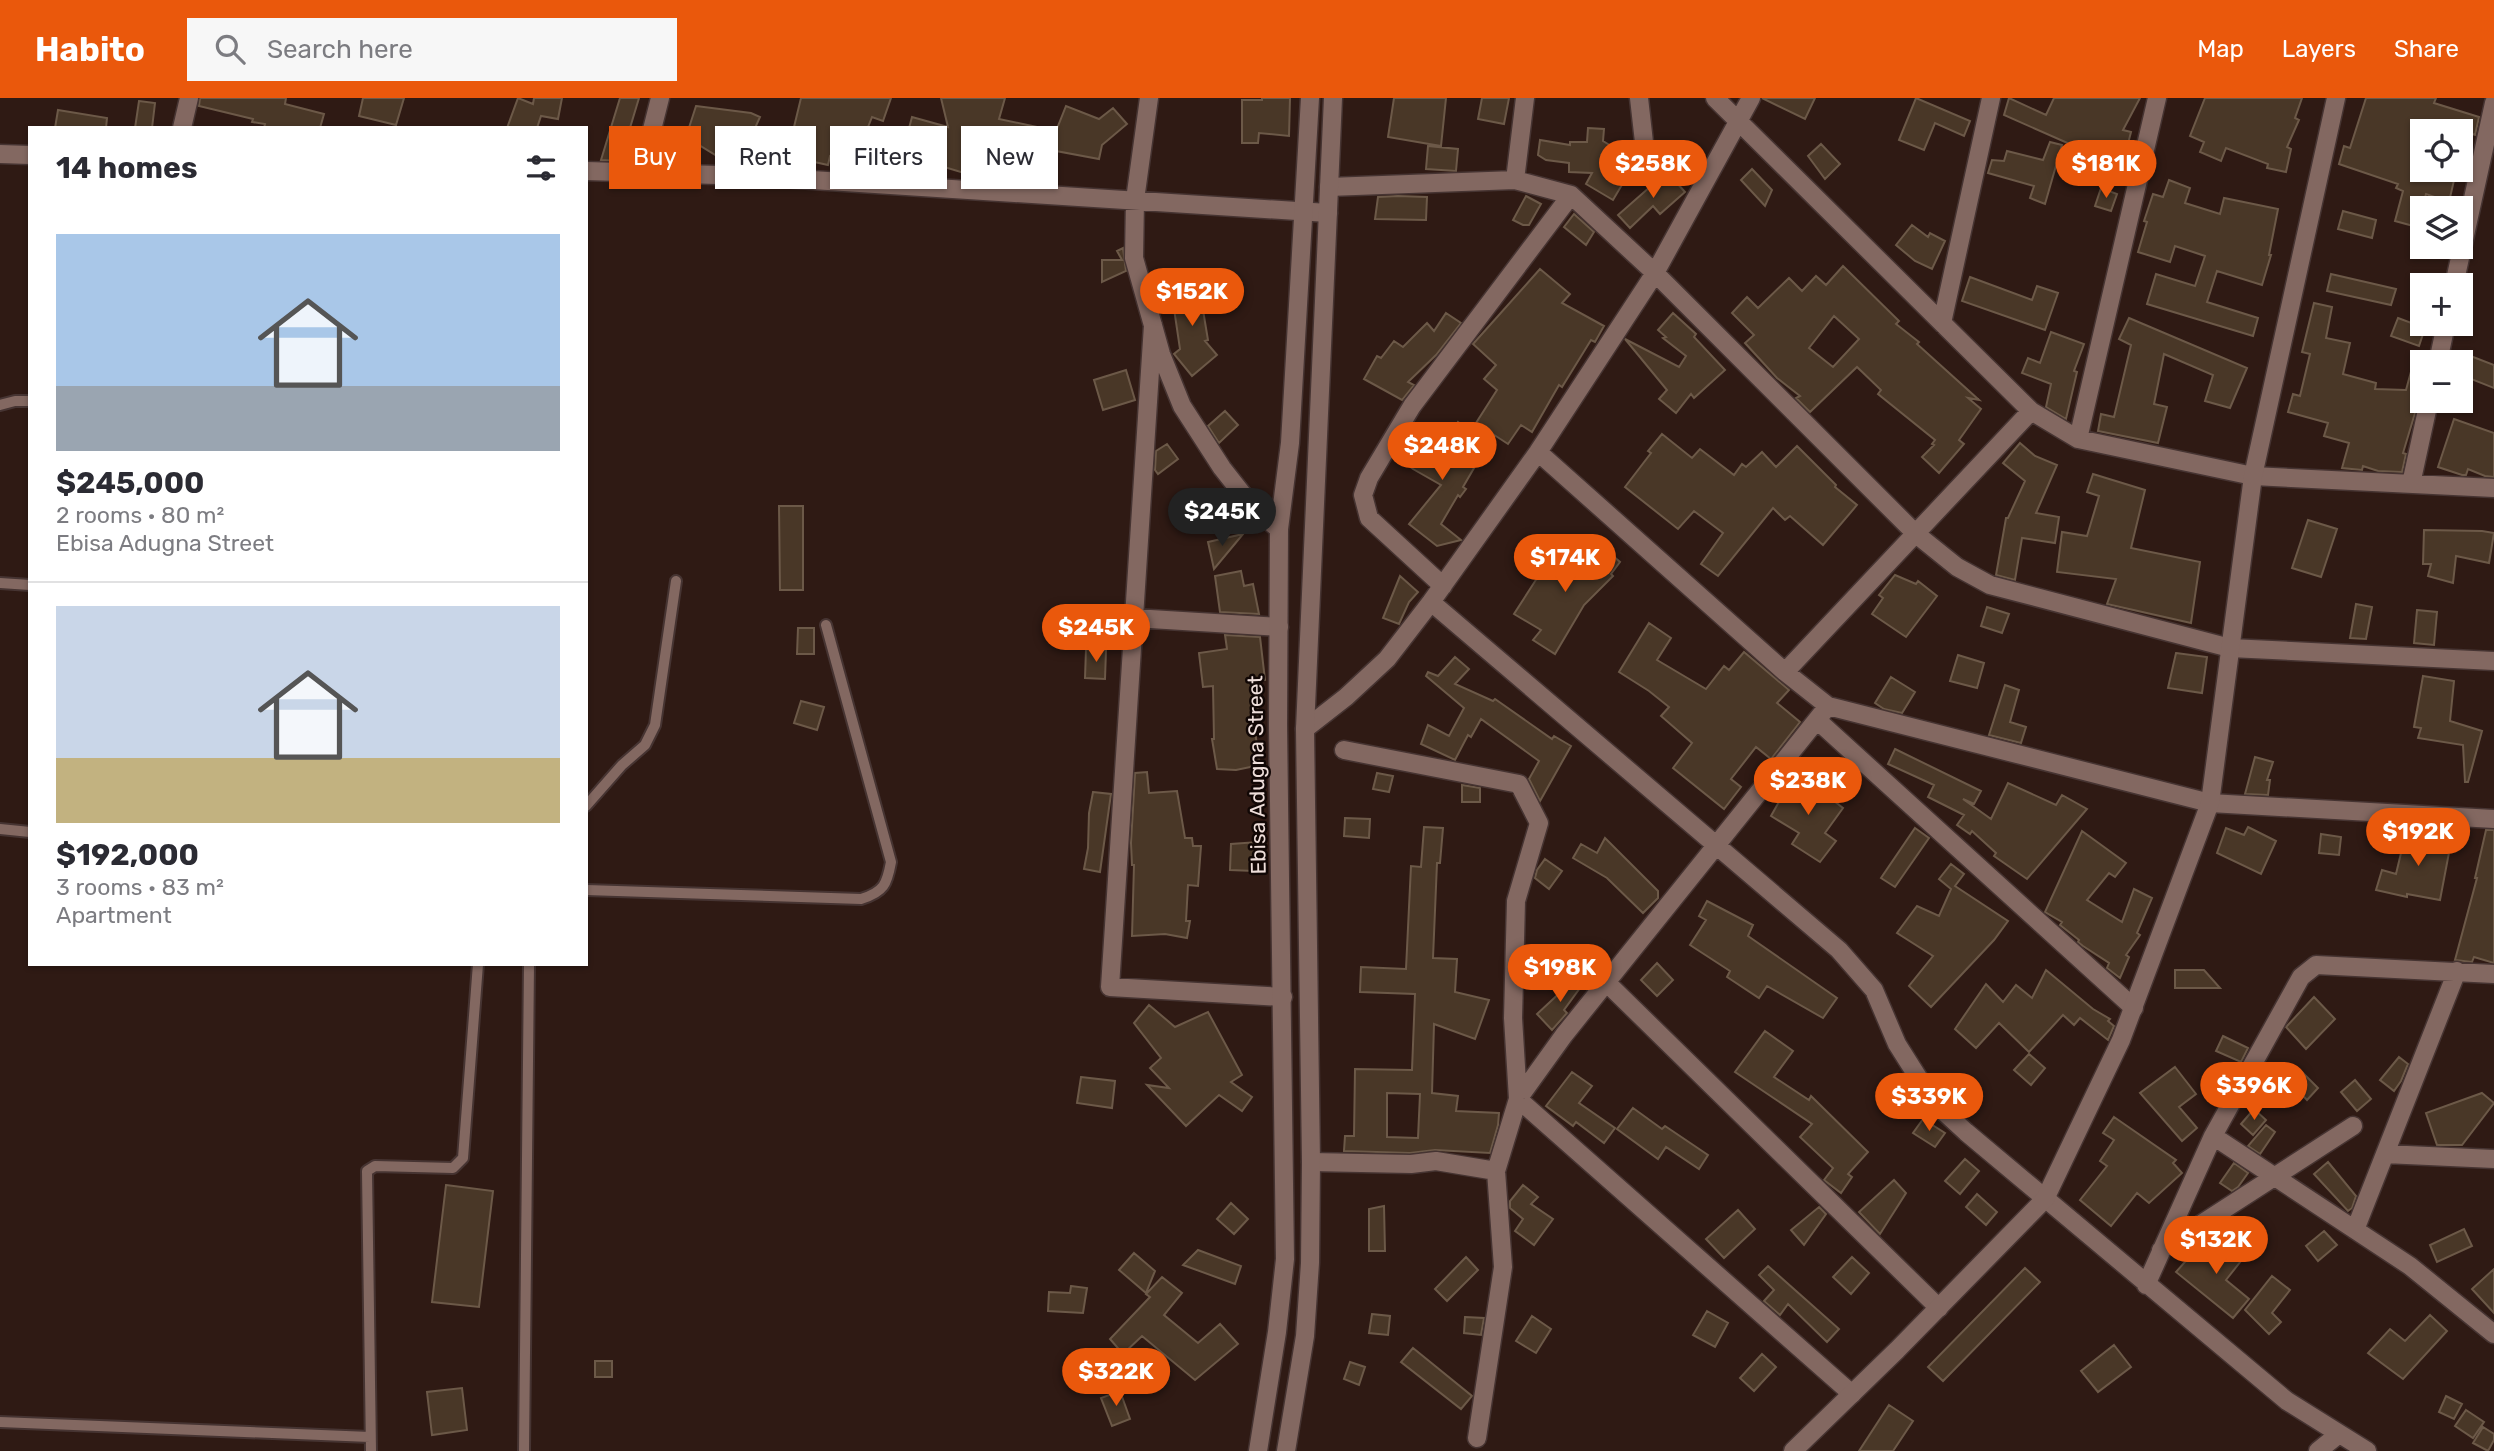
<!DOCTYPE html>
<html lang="en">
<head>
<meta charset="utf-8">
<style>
  body { margin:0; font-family:Rubik,sans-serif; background:#f7f7f7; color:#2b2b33; height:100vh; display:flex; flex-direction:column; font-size:26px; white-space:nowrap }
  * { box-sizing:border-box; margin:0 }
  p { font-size:23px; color:#7c7c81 }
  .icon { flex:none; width:38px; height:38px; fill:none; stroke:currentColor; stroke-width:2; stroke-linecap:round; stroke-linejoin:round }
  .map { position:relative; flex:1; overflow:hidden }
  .panel { position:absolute; left:28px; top:28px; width:560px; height:840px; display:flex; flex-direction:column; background:#fff; border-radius:0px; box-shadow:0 2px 5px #0004 }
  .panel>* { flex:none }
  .top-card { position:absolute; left:609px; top:28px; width:665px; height:63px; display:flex; gap:14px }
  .fabs { position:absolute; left:2410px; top:21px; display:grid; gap:14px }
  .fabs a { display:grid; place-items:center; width:63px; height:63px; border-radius:0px; background:#fff; box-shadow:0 2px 5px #0004; font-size:35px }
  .price { position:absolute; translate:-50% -60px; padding:0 16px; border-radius:24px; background:#ea580c; color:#fff; font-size:23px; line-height:46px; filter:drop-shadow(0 2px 4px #0008) }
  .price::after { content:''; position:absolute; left:50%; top:42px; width:21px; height:16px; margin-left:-10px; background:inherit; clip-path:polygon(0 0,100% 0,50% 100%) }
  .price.on { background:#222; color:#fff }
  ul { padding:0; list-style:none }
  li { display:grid; align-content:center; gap:14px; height:371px; padding:0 28px }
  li+li { border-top:2px solid #e1e1e2 }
  li span { display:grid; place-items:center; height:217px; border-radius:0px; color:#555 }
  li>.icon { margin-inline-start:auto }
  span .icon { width:126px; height:126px; fill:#fffc; stroke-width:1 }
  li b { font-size:30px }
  h2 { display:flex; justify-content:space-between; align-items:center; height:84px; padding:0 28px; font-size:30px }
  .tag { padding:0 24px; border-radius:0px; background:#fff; box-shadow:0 2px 5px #0004; font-size:24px; line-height:63px }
  .tag.on { background:#ea580c; color:#fff }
  header { display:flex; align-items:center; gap:42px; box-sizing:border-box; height:98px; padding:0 35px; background:#ea580c; color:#fff }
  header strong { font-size:33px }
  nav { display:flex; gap:38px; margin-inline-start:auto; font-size:24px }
  .search { width:490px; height:63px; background:#f7f7f7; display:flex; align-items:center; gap:18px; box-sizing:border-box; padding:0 24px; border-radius:0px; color:#7c7c81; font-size:26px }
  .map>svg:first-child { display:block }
</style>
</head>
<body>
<header>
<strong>Habito</strong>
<div class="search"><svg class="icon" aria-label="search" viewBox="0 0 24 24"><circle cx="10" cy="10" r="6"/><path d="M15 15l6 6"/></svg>Search here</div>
<nav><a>Map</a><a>Layers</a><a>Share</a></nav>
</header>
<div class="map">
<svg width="2494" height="1353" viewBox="0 0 2494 1353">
  <rect width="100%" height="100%" fill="#2f1a14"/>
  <path fill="#493727" stroke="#6c5948" stroke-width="2" fill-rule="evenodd" d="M200 0H286L285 6 324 16 320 30H264L265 26 252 24 253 21 199 8Z
    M363 0H404L396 27 359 18Z
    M518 0 533 6 534 0H562L558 21 541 18 537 30H507Z
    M620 0H639L620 63 601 62Z
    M801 0H891L883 23 872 19 853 67 830 58 828 67 787 58Z
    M941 0H1005L999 21 1056 33 1066 8 1099 21 1113 10 1127 26 1102 47 1099 61 1029 48 1023 76 989 68 987 75 974 71V78L921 62 923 54 904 49 912 19 948 29Z
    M1262 0H1290L1289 38 1259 35 1258 45H1242V2H1262Z
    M1394 0H1446L1441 48 1388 39Z
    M1482 0H1509L1504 26 1478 21Z
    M1762 0H1815L1805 21Z
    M1916 0 1970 23 1964 38 1935 25 1924 52 1899 42Z
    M2009 0 2046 17 2054 0H2140L2123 32 2131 34 2122 69 2004 17Z
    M2205 0H2302L2295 20 2299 22 2287 49 2291 51 2286 74 2267 70 2268 66 2226 50 2221 63 2200 54 2204 44 2190 38Z
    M2366 0H2436L2434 5 2479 19 2475 37 2464 33H2422V72H2438L2455 78 2449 104 2426 96 2417 129 2395 123 2403 93 2396 90 2398 86 2339 66 2344 48 2350 50Z
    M139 3 155 5 152 30H135Z
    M696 8 751 15 760 19 747 48 733 42 722 61 686 39Z
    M58 12 107 20 106 30H55Z
    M1588 30 1604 31 1603 43 1636 63 1613 102 1586 86 1592 75 1569 74V65L1546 62 1538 57 1540 42 1570 47V44H1587Z
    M2050 44 2062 47 2045 106 2030 100 2034 88 1988 75 1992 62 2004 63 2007 53 2043 62Z
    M1821 46 1840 66 1825 81 1808 58Z
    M1428 48 1458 51 1456 73 1426 71Z
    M1752 71 1772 92 1765 108 1741 82Z
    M1667 74 1685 94 1660 116 1653 108 1630 130 1618 117Z
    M2169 82 2190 90 2185 105 2220 116 2224 100 2278 111 2269 157H2271L2262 187 2217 173 2207 204 2258 220 2253 238 2147 206 2156 176 2195 188 2205 158 2175 148 2170 164 2138 154 2147 124 2144 123 2153 96 2163 99Z
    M2101 90 2117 96 2111 113 2095 108Z
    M1398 98 1427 99 1426 122 1375 121 1378 99Z
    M1526 98 1541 106 1529 127H1523L1513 122Z
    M2343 113 2376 122 2372 140 2338 131Z
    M1574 116 1594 134 1586 147 1564 129Z
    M1912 127 1928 139 1930 135 1945 143 1932 171 1915 163 1896 147Z
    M1123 150 1126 173 1102 184V162H1122L1117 153Z
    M1843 168 1899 223 1896 226 1919 244 1917 246 1979 302 1968 300 1981 311 1959 342 1964 346 1939 375 1922 359 1934 347 1932 346 1935 342 1878 296 1881 292 1857 269 1810 314 1796 300 1800 298 1777 280 1745 245 1754 237 1732 215 1747 199 1758 210 1789 180 1802 193 1816 178 1826 187ZM1834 218 1859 241 1833 269 1809 250Z
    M1540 171 1570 196 1562 205 1604 228 1595 244 1591 242 1562 289 1559 287 1532 334 1521 327 1508 346 1476 325 1497 292 1484 281 1496 267 1473 246Z
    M1197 176 1208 242 1205 243 1217 257 1192 278 1174 256 1180 251 1173 204 1185 203 1177 184Z
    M2331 176 2396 191 2391 207 2327 193Z
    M1970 179 2032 202 2037 188 2058 195 2045 232 1962 203Z
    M2314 205 2332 209 2326 240 2350 245 2343 276 2376 285 2375 291 2406 292 2415 259 2423 260 2421 295 2403 355 2406 356 2402 374 2378 373 2363 368 2362 372 2342 370 2349 345 2324 338 2328 325 2288 314 2293 296 2300 298 2310 256 2302 254Z
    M1446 215 1461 225 1436 257 1408 284 1414 287 1402 302 1364 281 1377 258 1381 260 1394 243 1403 249 1427 225 1434 233Z
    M1673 215 1696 236 1694 239 1725 272 1694 300 1691 296 1676 315 1659 301 1667 292 1625 241 1679 269 1686 258 1663 240 1666 239 1658 232Z
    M2129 220 2247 270 2230 310 2205 303 2213 277 2164 256 2154 306 2167 309 2158 345 2098 333 2101 316 2114 319 2131 247 2119 241Z
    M2398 220 2425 230 2419 248 2391 238Z
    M2051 234 2084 246 2074 273 2077 274 2066 321 2046 309 2051 286 2022 275 2028 260 2040 265Z
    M2468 257 2494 267V290L2461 277Z
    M1126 272 1135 302 1103 312 1094 282Z
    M1225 313 1238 327 1219 345 1208 328Z
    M2454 321 2494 335V379L2485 378 2468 371 2466 377H2462L2438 369Z
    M1458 324 1478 339 1461 362 1474 370 1463 389 1466 391 1460 399 1458 397 1441 426 1461 442 1437 448 1409 426 1441 387 1413 371 1398 359 1409 345 1431 362Z
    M1662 336 1692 360 1700 351 1734 377 1742 366 1746 369 1762 354 1776 369 1797 348 1836 387 1835 389 1857 407 1823 447 1790 418 1785 422 1773 410 1718 478 1701 466 1723 435 1694 413 1678 431 1625 389 1651 355 1648 353Z
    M2020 345 2035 358 2057 367 2036 415 2059 419 2055 445 2022 440 2015 482 1996 477 2006 420H2008L2025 383 2003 365Z
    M1167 346 1178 361 1158 376 1155 372 1156 353Z
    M2093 376 2145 392 2131 450 2200 464 2191 525 2107 506 2116 481 2057 474 2062 434 2087 438 2099 398 2087 394Z
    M779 408H803V492H780Z
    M2308 422 2337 431 2321 479 2292 470Z
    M2424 432 2482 433 2494 435 2489 465 2456 458 2453 485 2428 478 2431 466H2423Z
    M1243 436 1214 471 1208 444Z
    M1599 446 1620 464 1611 476 1613 478 1584 507 1555 556 1533 542 1541 532 1514 516 1539 477 1567 448 1585 464Z
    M1241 473 1244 488 1253 486 1259 516 1220 514 1215 478Z
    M1895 477 1916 486 1918 483 1937 498 1906 539 1872 516 1883 500 1879 497Z
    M1400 478 1418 494 1409 504 1399 526 1383 520Z
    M2356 506 2372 509 2366 541 2350 540Z
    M1987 509 2009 516 2002 535 1981 528Z
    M2417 512 2437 514 2434 547 2414 545Z
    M1649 525 1671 540 1657 562 1706 591 1724 568 1729 572 1744 554 1789 592 1777 605 1800 624 1771 661 1756 649 1731 681 1741 689 1724 711 1673 670 1692 645 1661 618 1669 609 1649 593 1619 574Z
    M798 530H814V556H797Z
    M1225 537 1260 539 1265 582 1257 583 1258 627H1254L1260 667 1236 672 1217 671 1212 641H1214L1213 588 1203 589 1199 555 1227 551Z
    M1086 551 1106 552 1105 581 1085 580Z
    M2176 555 2207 559 2202 595 2168 590Z
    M1958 557 1984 565 1977 590 1950 583Z
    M1455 559 1469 571 1455 586 1493 603 1495 601 1552 641 1554 638 1571 648 1540 703 1529 681 1539 663 1481 621 1471 639 1468 637 1455 662 1421 646 1428 627 1449 638 1464 610 1426 578 1428 574 1438 578Z
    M2423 578 2454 583 2450 623 2482 633 2468 684H2465L2463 647 2418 640 2421 630 2414 629Z
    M1891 579 1915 594 1902 615 1884 611 1875 605Z
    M2005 587 2019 592 2010 624 2026 629 2021 645 1989 637Z
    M801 603 824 609 817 632 794 625Z
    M1895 651 1981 693 1974 706 1963 701 1991 721 2008 685 2056 707 2062 697 2087 711 2027 781 1994 758 1996 755 1972 733 1970 736 1957 727 1964 717 1928 699 1934 687 1888 666Z
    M2255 659 2273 664 2267 682H2270L2268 697 2245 696Z
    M1147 674 1149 695 1177 693 1185 740H1192L1193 748H1201L1198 788 1188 787 1186 823H1190L1187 840 1165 836 1132 838 1134 767H1132L1131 745 1135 675Z
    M1377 675 1393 678 1389 694 1373 691Z
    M1803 679 1843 710 1825 735 1836 743 1820 764 1792 746 1799 735 1771 718 1784 695Z
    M1462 687 1480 690V704H1462Z
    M1093 694 1111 696 1100 774 1084 771 1088 750 1089 715Z
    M1345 720 1370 721 1369 740 1344 738Z
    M1424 729 1443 730 1440 765H1437L1433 860 1457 861 1455 894 1489 902 1475 941 1434 926 1432 995 1458 998 1456 1013 1499 1015 1498 1027 1490 1055 1435 1052 1410 1055 1344 1053 1345 1038H1354L1355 971 1412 972 1415 896 1360 894 1361 869 1406 871 1411 768 1421 769ZM1387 995 1420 996 1418 1040 1387 1039Z
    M2248 729 2276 743 2261 776 2217 755 2226 730 2244 737Z
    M1915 730 1929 740 1895 789 1881 780Z
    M2486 732H2494V865L2474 859 2472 864 2455 862 2477 780H2475Z
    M2082 733 2126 765 2115 779 2109 775 2087 802 2122 824 2134 791 2152 800 2137 835 2140 837 2126 857 2129 859 2120 880 2107 870 2109 865 2083 848 2078 844 2079 842 2060 827 2062 824 2045 814Z
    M2406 734 2451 744 2440 802 2407 796V799L2376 792 2382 772 2396 776Z
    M2321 736 2341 739 2339 757 2319 755Z
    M1605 740 1658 793V800L1643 815 1607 780 1573 760 1581 746 1597 755Z
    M1258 744 1254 773 1230 772 1231 746Z
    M1545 761 1562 773 1549 791 1535 780 1537 772Z
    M1951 766 1964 776 1955 788 2008 823 1994 842 1931 909 1909 888 1933 858 1897 835 1917 808 1939 818 1951 791 1939 781Z
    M1707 803 1753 827 1748 838 1837 900 1823 920 1767 888 1759 900 1727 879 1730 873 1690 847 1706 822 1699 818Z
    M1657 865 1673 882 1657 898 1641 882Z
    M2046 872 2093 911 2110 921 2108 923 2114 928 2108 942 2080 920 2074 927 2063 917 2029 954 1999 925 1976 950 1955 931 1986 886 2003 904 2016 887 2032 900Z
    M2175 872H2204L2220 890H2175Z
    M1579 877 1585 883 1564 912 1567 915 1552 932 1537 916Z
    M2314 899 2335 921 2306 951 2286 929Z
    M1149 907 1175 929 1208 914 1242 977 1231 984 1252 999 1242 1013 1219 997 1186 1028 1147 987 1169 990 1150 970 1161 960 1134 925Z
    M1765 933 1793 953 1774 979 1809 1002 1811 998 1868 1054 1848 1076 1852 1079 1841 1095 1824 1082 1833 1070 1800 1039 1812 1026 1735 974Z
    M2223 938 2248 950 2241 964 2216 953Z
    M2029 956 2045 970 2031 987 2014 972Z
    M2399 959 2408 966 2401 983 2394 993 2380 982Z
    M2175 969 2196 996 2179 1009 2197 1030 2182 1043 2140 995Z
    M2301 973 2318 990 2307 1002 2290 984Z
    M1572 974 1592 988 1579 1005 1615 1030 1604 1045 1576 1024 1573 1028 1546 1008Z
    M1081 979 1115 983 1112 1010 1077 1005Z
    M2355 982 2371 1001 2357 1013 2341 994Z
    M1911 991 1923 1007 1912 1017 1899 1002Z
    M2482 995 2494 1005 2462 1047H2437L2426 1015Z
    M1633 1010 1662 1031 1665 1028 1708 1057 1699 1071 1666 1049 1658 1061 1617 1031Z
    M2254 1011 2266 1022 2253 1037 2241 1026Z
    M2114 1019 2176 1062 2173 1065 2182 1075 2149 1105 2137 1095 2111 1128 2080 1102 2107 1068 2100 1063 2114 1042 2103 1035Z
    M1923 1021 1945 1035 1935 1049 1913 1035Z
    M2266 1027 2275 1034 2260 1056 2248 1048Z
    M1965 1061 1979 1073 1960 1096 1945 1083Z
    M2328 1064 2356 1098 2352 1110 2348 1113 2314 1076Z
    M2234 1065 2248 1075 2238 1089 2232 1093 2220 1085Z
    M1894 1082 1906 1095 1880 1136 1859 1114Z
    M446 1087 493 1093 479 1209 432 1204Z
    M1523 1087 1538 1099 1531 1106 1553 1121 1534 1147 1515 1133 1523 1121 1510 1110V1103Z
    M1977 1096 1997 1114 1986 1127 1966 1109Z
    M1231 1105 1248 1121 1234 1136 1217 1121Z
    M1384 1108 1385 1153H1369V1111Z
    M1819 1109 1826 1116 1804 1147 1791 1132Z
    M1738 1112 1755 1131 1724 1160 1706 1141Z
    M2464 1131 2472 1148 2437 1164 2430 1147Z
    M2324 1133 2337 1147 2318 1163 2306 1148Z
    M2209 1140 2223 1154 2233 1146 2248 1154 2226 1182 2249 1201 2233 1220 2176 1174 2192 1156 2198 1161Z
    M1198 1152 1241 1168 1235 1186 1183 1167Z
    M1134 1155 1155 1173 1146 1195 1119 1172Z
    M1466 1159 1478 1172 1447 1203 1435 1191Z
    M1852 1159 1869 1175 1851 1196 1833 1179Z
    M1768 1168 1839 1231 1827 1244 1788 1206 1780 1217 1764 1203 1774 1192 1759 1177Z
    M2025 1170 2040 1184 1943 1283 1928 1269Z
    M2494 1171V1215L2472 1191Z
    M2272 1178 2290 1192 2272 1215 2281 1224 2269 1236 2245 1212Z
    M1162 1179 1182 1195 1164 1217 1198 1245 1220 1226 1238 1246 1195 1282 1142 1238 1123 1256 1110 1241 1150 1199 1146 1196Z
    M1071 1188 1087 1190 1083 1215 1048 1213 1049 1194 1070 1195Z
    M1707 1213 1728 1225 1715 1249 1693 1237Z
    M1372 1216 1390 1218 1388 1237 1369 1235Z
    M2430 1217 2447 1233 2403 1281 2368 1255 2390 1231 2405 1243Z
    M1532 1218 1551 1231 1536 1255 1516 1243Z
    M1465 1219 1484 1220 1481 1237 1464 1235Z
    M2114 1247 2131 1269 2098 1294 2081 1273Z
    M1413 1250 1472 1298 1461 1311 1401 1264Z
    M1762 1256 1776 1269 1754 1293 1740 1280Z
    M595 1263H612V1279H595Z
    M1350 1264 1365 1269 1359 1287 1344 1281Z
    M462 1290 467 1332 432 1337 427 1294Z
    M1120 1293 1130 1321 1112 1328 1101 1300Z
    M2446 1298 2462 1306 2454 1321 2439 1314Z
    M1889 1307 1913 1323 1893 1353H1859Z
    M2466 1312 2484 1324 2473 1340 2455 1328Z
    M2483 1329 2494 1336V1342L2488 1353 2473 1345Z"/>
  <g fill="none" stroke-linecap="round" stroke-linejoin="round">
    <g stroke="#463432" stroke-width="14">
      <path id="service" d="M0 307 15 303H30
        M0 485 30 487
        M586 708 622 667 645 647 655 627 676 483
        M0 731 30 734
        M586 792 861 801C884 794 887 786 891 764L826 527
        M0 1324 370 1339
        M371 1353 367 1073 375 1068 453 1070 463 1060 478 866
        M524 1353 529 866"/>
    </g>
    <g stroke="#463432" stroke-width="21">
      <path id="minor" d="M1149 0 1135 102 1134 160 1161 256 1182 308 1222 370 1255 412 1279 431
        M1639 0 1645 53
        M1715 0 2031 313 2078 341 2253 378 2494 390
        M182 30 189 0
        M0 56 30 57
        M586 73 750 78 1328 115
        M641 75 660 0
        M1515 82 1525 0
        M1329 89 1515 82 1571 97 1655 175 1916 436 1957 469 1990 487 2230 550 2494 563
        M2454 187 2494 5
        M1942 225 1991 0
        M1153 227 1110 889 1283 899
        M2438 264 2446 226
        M2078 341 2157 0
        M1538 354 1785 574 1828 608 2210 705 2494 721
        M2411 386 2429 303
        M1443 488 1369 420 1363 397 1369 380 1412 308 1571 97
        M1431 504 1839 852 1874 892 1897 946 1926 992 1941 1011 1966 1034 2287 1303 2367 1353
        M1134 520 1279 529
        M1785 574 2031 313
        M1817 622 2134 910
        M1305 631 1346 599 1387 561 1431 504 1538 354 1655 175 1751 0
        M1344 652 1519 686 1539 725 1516 803 1513 920 1518 1001 1852 1296
        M1606 884 1939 1210
        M2213 1038 2410 1168 2494 1236
        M2385 1056 2494 1061
        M1311 1064 1411 1066 1436 1063 1496 1073 1518 1001 1564 937 1828 608
        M2355 1132 2457 873
        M2161 1152 2353 1028
        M2146 1187 2213 1038 2301 879 2316 867 2494 876
        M1477 1340 1503 1169 1496 1073
        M2318 1353 2339 1336"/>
    </g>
    <g stroke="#463432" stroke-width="21">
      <path id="tertiary" d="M1793 1353 1897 1252 2045 1101 2121 942 2210 705 2253 378 2336 0"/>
    </g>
    <g stroke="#463432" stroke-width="21">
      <path id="secondary" d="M1258 1353 1277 1234 1285 1161 1278 627 1279 431 1290 345 1310 0
        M1286 1353 1305 1238 1310 1165 1311 1064 1305 631 1333 0"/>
    </g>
    <use href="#service" stroke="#836861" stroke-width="10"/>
    <use href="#minor" stroke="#836861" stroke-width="18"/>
    <use href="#tertiary" stroke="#836861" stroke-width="18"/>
    <use href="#secondary" stroke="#836861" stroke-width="18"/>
  </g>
  <g text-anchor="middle" stroke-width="5" stroke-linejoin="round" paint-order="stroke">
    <g font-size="21" fill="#eededa" stroke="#110705">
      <text transform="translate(1257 677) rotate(-91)" y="7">Ebisa Adugna Street</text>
    </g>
  </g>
</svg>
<div class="fabs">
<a><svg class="icon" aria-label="locate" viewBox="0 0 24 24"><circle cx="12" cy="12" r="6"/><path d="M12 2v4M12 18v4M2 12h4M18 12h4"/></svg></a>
<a><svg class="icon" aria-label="layers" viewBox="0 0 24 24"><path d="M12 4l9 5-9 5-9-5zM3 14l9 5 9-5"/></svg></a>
<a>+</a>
<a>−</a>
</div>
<b class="price" style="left:1653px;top:102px">$258K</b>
<b class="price" style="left:2106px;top:102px">$181K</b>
<b class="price" style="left:1192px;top:230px">$152K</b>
<b class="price" style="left:1442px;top:384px">$248K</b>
<b class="price on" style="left:1222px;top:450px">$245K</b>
<b class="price" style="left:1565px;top:496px">$174K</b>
<b class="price" style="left:1096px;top:566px">$245K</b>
<b class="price" style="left:1808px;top:719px">$238K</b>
<b class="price" style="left:2418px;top:770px">$192K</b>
<b class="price" style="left:1560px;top:906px">$198K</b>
<b class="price" style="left:2254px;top:1024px">$396K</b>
<b class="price" style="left:1929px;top:1035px">$339K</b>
<b class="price" style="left:2216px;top:1178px">$132K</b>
<b class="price" style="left:1116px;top:1310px">$322K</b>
<div class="top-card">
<a class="tag on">Buy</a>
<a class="tag">Rent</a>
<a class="tag">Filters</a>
<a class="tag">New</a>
</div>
<section class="panel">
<h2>14 homes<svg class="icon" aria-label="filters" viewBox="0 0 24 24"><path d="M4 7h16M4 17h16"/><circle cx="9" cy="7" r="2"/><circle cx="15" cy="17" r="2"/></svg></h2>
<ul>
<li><span style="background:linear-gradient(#a9c7e8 70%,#9aa5b1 0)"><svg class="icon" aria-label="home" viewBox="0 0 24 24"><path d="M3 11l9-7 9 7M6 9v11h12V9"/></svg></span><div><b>$245,000</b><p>2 rooms · 80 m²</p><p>Ebisa Adugna Street</p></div></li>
<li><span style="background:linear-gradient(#c9d6e8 70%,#c2b280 0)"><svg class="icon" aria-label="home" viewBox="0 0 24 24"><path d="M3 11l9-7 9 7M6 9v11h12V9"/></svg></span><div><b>$192,000</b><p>3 rooms · 83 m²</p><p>Apartment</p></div></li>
</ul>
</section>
</div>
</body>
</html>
